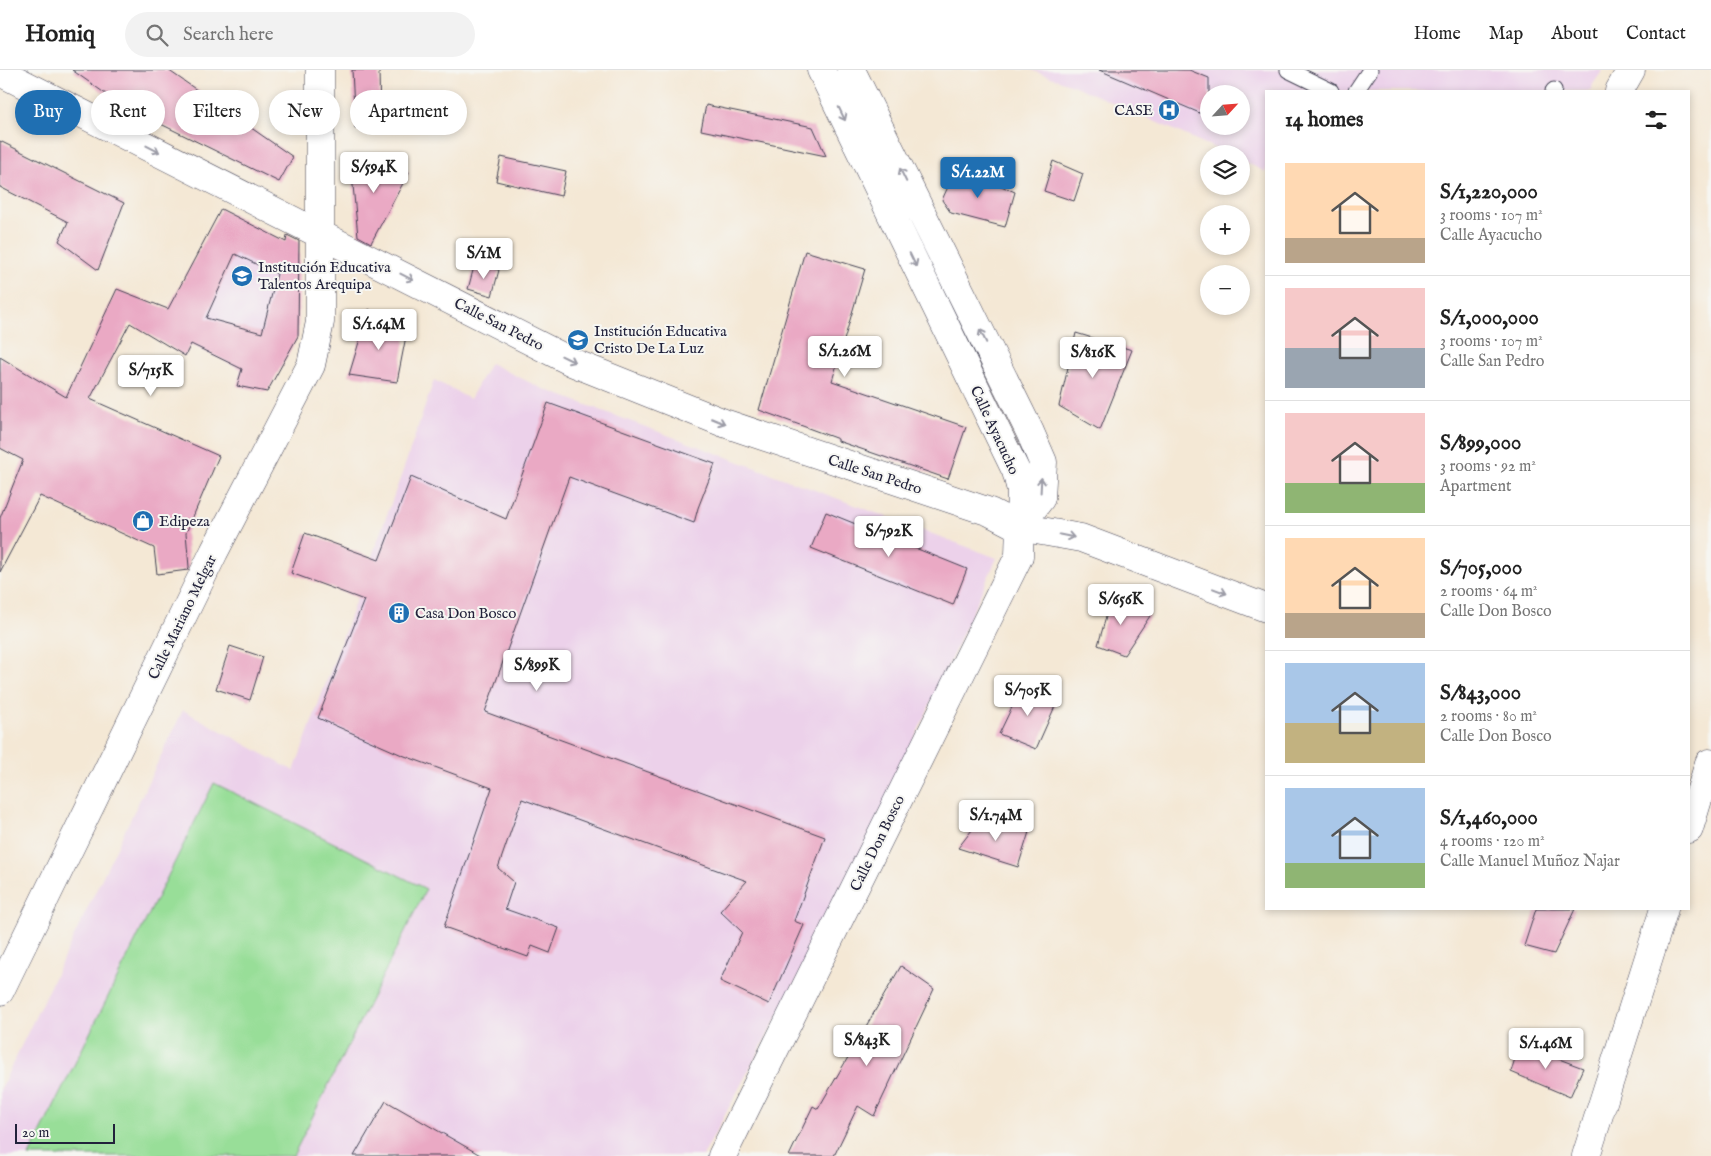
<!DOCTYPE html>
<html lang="en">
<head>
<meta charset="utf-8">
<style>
  body { margin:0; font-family:"IM FELL English",serif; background:#f2f2f2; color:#222; height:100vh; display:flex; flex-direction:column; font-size:19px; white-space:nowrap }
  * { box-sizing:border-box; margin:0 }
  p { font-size:16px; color:#767676 }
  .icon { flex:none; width:28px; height:28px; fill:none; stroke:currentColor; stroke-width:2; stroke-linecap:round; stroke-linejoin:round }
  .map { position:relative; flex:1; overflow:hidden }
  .sheet { position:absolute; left:1265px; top:20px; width:425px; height:820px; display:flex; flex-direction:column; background:#fff; border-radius:0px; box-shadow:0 2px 8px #0003 }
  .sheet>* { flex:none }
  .top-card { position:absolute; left:15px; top:20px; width:475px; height:45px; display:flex; gap:10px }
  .needle { width:32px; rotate:64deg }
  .buttons { position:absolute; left:1200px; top:15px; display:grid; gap:10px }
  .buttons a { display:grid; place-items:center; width:50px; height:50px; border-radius:50%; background:#fff; box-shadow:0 2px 8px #0003; font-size:25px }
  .scale { position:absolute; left:15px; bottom:12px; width:100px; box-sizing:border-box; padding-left:5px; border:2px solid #22223b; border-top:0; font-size:14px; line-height:18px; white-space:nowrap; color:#22223b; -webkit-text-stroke:4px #f6f6f2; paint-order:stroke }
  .price { position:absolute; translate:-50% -42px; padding:0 11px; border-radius:5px; background:#fff; color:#222; font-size:16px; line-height:32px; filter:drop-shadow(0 1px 2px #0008) }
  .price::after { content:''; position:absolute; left:50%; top:30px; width:15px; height:11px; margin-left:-8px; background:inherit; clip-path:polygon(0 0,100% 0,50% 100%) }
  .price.on { background:#1f6fb2; color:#fff }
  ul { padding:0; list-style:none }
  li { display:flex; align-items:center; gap:15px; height:125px; padding:0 20px }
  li+li { border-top:1px solid #e0e0e0 }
  li span { display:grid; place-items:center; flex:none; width:140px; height:100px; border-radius:0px; color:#555 }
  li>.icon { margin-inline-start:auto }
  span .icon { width:60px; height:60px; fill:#fffc; stroke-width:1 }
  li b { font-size:21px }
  h2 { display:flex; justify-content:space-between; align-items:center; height:60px; padding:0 20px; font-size:21px }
  .tag { padding:0 18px; border-radius:22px; background:#fff; box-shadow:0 2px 8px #0003; font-size:18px; line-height:45px }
  .tag.on { background:#1f6fb2; color:#fff }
  header { display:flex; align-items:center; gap:30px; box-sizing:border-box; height:70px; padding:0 25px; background:#fff; border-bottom:1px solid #e0e0e0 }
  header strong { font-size:24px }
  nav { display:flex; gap:28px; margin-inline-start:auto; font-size:18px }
  .search { width:350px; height:45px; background:#f2f2f2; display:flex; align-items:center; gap:12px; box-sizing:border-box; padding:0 18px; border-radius:28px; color:#767676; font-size:19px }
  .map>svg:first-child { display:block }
</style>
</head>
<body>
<header>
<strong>Homiq</strong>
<div class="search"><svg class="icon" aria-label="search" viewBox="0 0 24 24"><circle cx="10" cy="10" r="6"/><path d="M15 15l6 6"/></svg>Search here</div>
<nav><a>Home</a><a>Map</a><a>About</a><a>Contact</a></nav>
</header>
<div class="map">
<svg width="1711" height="1086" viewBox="0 0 1711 1086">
  <rect width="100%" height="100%" fill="#f6f6f2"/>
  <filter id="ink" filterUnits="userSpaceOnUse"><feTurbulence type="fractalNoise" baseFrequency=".02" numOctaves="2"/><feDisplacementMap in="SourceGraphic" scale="10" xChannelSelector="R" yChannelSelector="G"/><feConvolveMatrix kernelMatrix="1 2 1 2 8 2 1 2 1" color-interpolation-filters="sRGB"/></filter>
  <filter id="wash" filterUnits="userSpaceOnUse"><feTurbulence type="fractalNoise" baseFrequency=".0096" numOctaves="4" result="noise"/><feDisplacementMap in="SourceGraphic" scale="20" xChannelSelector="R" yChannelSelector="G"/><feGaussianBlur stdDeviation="1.12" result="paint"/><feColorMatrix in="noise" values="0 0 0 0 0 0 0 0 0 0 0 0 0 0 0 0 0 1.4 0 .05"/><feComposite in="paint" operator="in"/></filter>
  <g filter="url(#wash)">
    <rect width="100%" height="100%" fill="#f4e8d5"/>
    <path fill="#ecd1ea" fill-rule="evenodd" d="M1031 0H1603L1593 14 1591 21H1266V102L1241 90V84H1228L1075 16ZM1209 24H1241V56H1209Z
      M221 139 299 179 298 266 267 322 237 316 241 299 191 275 185 286 154 267Z
      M490 293 541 318 997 488 848 814 703 1086H0V1020L183 640 294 701 405 395 434 310 470 329Z"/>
    <path fill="#98de98" stroke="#5d806a" d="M214 713 426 819 293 1086H29Z"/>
    <g id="blocks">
      <path fill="#eaa9c4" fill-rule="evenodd" d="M72 0H168L293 87 279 112 120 34Z
        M352 0H379L380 53 355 58Z
        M1099 0H1189L1209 8V47Z
        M706 35 813 57 826 86 701 60Z
        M0 71 124 133 98 200 59 171 68 152 0 117Z
        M350 85 409 102 371 173 358 166Z
        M501 87 566 101 561 126 496 111Z
        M1053 91 1083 104 1074 131 1044 121Z
        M957 97 1015 122 1005 157 951 143 942 130Z
        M221 139 286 172 287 165 299 171 298 266 267 322 237 316 242 299 191 274 185 286 130 253 90 329 219 386 186 463 189 497 188 500 157 504 154 478 40 426 0 502V448L23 390 0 378V287L66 327 117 219 168 239ZM235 184 277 204 262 263 206 248Z
        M805 181 865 199 832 311 966 357 948 409 838 371V369L759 340Z
        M475 193 499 200 492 226 468 219Z
        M369 239 406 266 397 312 349 305Z
        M1076 263 1132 280 1100 360 1059 336Z
        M548 333 715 394 698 438 694 453 569 407 485 642 825 767 794 851 804 855 769 934 720 911 742 862 720 841 747 811 522 729 498 798 514 812 505 839 559 858 550 883 532 876 528 887 444 857 492 718 402 685 318 648 364 530 291 503 305 463 379 490 411 407 506 449Z
        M826 442 967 499 953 535 811 478Z
        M1112 526 1150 546 1124 585 1098 575Z
        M230 576 263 587 250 630 216 619Z
        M1025 610 1056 634 1036 679 999 664Z
        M982 747 1029 762 1018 797 958 778Z
        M1536 839H1575L1554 884 1524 876Z
        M901 896 934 919 874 1046 858 1036 834 1086H789L813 1036 818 1039Z
        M1519 974 1583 998 1570 1027 1511 1002Z
        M386 1031 482 1086H354Z"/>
    </g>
  </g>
  <g filter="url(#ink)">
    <use href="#blocks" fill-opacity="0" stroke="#424052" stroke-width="1"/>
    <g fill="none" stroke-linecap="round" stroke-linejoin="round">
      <g stroke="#424052" stroke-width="17">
        <path id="service" d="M1288 0 1331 21
          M1356 21 1370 0
          M1553 21 1554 20"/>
      </g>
      <g stroke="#424052" stroke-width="29">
        <path id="minor" d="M0 2 574 293 724 353 990 442 1019 457 1081 468 1266 538
          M1619 21 1631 0
          M1689 759 1709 693
          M0 921 214 482 311 295 320 252V0
          M1586 1086 1664 839"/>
      </g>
      <g stroke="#424052" stroke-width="29">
        <path id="tertiary" d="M851 0 1030 362 1043 392 1041 428 1019 457
          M722 1086 1019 486 1021 420 1016 401 821 0"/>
      </g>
      <use href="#service" stroke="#fff" stroke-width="15"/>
      <use href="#minor" stroke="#fff" stroke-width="28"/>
      <use href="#tertiary" stroke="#fff" stroke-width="28"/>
    </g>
    <defs><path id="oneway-shaft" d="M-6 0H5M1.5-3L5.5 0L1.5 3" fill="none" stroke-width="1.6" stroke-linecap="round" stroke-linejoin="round" transform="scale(1.25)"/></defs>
    <g stroke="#9c9ca7">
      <use href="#oneway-shaft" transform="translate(842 44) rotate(64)"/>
      <use href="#oneway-shaft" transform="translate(153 79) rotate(27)"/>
      <use href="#oneway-shaft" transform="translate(903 105) rotate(-116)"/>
      <use href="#oneway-shaft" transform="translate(913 190) rotate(64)"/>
      <use href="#oneway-shaft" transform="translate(407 207) rotate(27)"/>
      <use href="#oneway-shaft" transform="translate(983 266) rotate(-116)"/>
      <use href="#oneway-shaft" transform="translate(568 289) rotate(26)"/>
      <use href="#oneway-shaft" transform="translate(718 351) rotate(22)"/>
      <use href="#oneway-shaft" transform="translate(1041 415) rotate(-87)"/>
      <use href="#oneway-shaft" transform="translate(1067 466) rotate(11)"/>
      <use href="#oneway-shaft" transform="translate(1220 521) rotate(21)"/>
    </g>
  </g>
  <defs>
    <g id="hospital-disc" transform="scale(1.125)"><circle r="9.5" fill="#1f6fb2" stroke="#f6f6f2"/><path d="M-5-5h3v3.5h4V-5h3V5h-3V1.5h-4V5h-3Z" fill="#fff"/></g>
    <g id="school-disc" transform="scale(1.125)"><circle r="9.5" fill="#1f6fb2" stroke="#f6f6f2"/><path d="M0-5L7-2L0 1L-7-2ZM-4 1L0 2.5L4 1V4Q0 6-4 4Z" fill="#fff"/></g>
    <g id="shop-disc" transform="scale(1.125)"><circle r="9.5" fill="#1f6fb2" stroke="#f6f6f2"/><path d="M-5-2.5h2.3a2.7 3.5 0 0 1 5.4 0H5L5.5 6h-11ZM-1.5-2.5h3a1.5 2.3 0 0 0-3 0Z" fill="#fff"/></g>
    <g id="building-disc" transform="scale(1.125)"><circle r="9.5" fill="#1f6fb2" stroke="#f6f6f2"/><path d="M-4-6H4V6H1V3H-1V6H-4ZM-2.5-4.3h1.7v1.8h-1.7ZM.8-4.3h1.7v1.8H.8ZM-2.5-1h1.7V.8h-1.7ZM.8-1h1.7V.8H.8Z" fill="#fff"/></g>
  </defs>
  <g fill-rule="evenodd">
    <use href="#hospital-disc" x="1169" y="40"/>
    <use href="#school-disc" x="242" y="206"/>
    <use href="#school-disc" x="578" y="270"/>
    <use href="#shop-disc" x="143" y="451"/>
    <use href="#building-disc" x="399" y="543"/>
  </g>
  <g text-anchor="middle" stroke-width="4" stroke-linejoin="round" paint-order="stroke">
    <g font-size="15" fill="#22223b" stroke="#f6f6f2" text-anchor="start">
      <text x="1153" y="45" text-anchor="end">CASE</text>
      <text x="258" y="202">Institución Educativa<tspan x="258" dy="17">Talentos Arequipa</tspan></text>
      <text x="594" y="266">Institución Educativa<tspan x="594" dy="17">Cristo De La Luz</tspan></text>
      <text x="159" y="456">Edipeza</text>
      <text x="415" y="548">Casa Don Bosco</text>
    </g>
    <g font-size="15" fill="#22223b" stroke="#f6f6f2">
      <text transform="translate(499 254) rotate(27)" y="5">Calle San Pedro</text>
      <text transform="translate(995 360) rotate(65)" y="5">Calle Ayacucho</text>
      <text transform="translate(875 404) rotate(18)" y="5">Calle San Pedro</text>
      <text transform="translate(182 547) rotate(-64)" y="5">Calle Mariano Melgar</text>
      <text transform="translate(877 773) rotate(-64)" y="5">Calle Don Bosco</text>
    </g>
  </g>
</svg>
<div class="buttons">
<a><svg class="needle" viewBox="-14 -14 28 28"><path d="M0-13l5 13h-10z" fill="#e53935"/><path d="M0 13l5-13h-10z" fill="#767676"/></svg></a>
<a><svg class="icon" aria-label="layers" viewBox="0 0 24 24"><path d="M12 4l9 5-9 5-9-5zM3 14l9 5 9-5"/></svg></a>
<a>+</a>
<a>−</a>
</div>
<div class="scale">20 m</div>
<b class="price" style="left:374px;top:124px">S/594K</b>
<b class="price on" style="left:978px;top:129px">S/1.22M</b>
<b class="price" style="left:484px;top:210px">S/1M</b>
<b class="price" style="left:379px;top:281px">S/1.64M</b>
<b class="price" style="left:845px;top:308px">S/1.26M</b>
<b class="price" style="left:1093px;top:309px">S/816K</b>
<b class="price" style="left:151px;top:327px">S/715K</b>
<b class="price" style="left:889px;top:488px">S/792K</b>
<b class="price" style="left:1121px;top:556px">S/656K</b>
<b class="price" style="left:537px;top:622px">S/899K</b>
<b class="price" style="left:1028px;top:647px">S/705K</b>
<b class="price" style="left:996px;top:772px">S/1.74M</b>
<b class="price" style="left:867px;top:997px">S/843K</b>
<b class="price" style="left:1546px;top:1000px">S/1.46M</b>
<div class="top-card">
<a class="tag on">Buy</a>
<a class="tag">Rent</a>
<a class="tag">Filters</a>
<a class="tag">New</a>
<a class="tag">Apartment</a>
</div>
<section class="sheet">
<h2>14 homes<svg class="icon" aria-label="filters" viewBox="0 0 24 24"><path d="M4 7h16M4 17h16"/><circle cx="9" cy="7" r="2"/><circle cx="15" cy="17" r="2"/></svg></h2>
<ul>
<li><span style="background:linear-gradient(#ffd9b3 75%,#b9a48a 0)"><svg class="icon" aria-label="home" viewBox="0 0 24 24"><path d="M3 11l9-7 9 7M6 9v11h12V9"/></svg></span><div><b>S/1,220,000</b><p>3 rooms · 107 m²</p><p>Calle Ayacucho</p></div></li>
<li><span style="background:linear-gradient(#f6c9c9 60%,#9aa5b1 0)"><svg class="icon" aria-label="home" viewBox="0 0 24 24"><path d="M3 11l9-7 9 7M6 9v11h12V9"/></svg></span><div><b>S/1,000,000</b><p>3 rooms · 107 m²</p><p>Calle San Pedro</p></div></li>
<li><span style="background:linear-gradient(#f6c9c9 70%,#8fb573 0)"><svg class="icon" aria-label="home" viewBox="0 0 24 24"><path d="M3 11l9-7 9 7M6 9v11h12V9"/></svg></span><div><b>S/899,000</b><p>3 rooms · 92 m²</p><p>Apartment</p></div></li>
<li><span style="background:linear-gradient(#ffd9b3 75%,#b9a48a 0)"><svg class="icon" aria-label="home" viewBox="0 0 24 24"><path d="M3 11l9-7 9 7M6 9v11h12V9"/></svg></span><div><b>S/705,000</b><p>2 rooms · 64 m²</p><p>Calle Don Bosco</p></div></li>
<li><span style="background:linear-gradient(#a9c7e8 60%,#c2b280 0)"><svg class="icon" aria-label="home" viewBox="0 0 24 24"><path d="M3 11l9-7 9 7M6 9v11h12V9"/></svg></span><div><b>S/843,000</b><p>2 rooms · 80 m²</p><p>Calle Don Bosco</p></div></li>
<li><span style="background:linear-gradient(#a9c7e8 75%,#8fb573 0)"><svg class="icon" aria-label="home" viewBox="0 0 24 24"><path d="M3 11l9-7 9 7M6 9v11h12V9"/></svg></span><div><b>S/1,460,000</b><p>4 rooms · 120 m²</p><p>Calle Manuel Muñoz Najar</p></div></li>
</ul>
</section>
</div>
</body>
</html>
